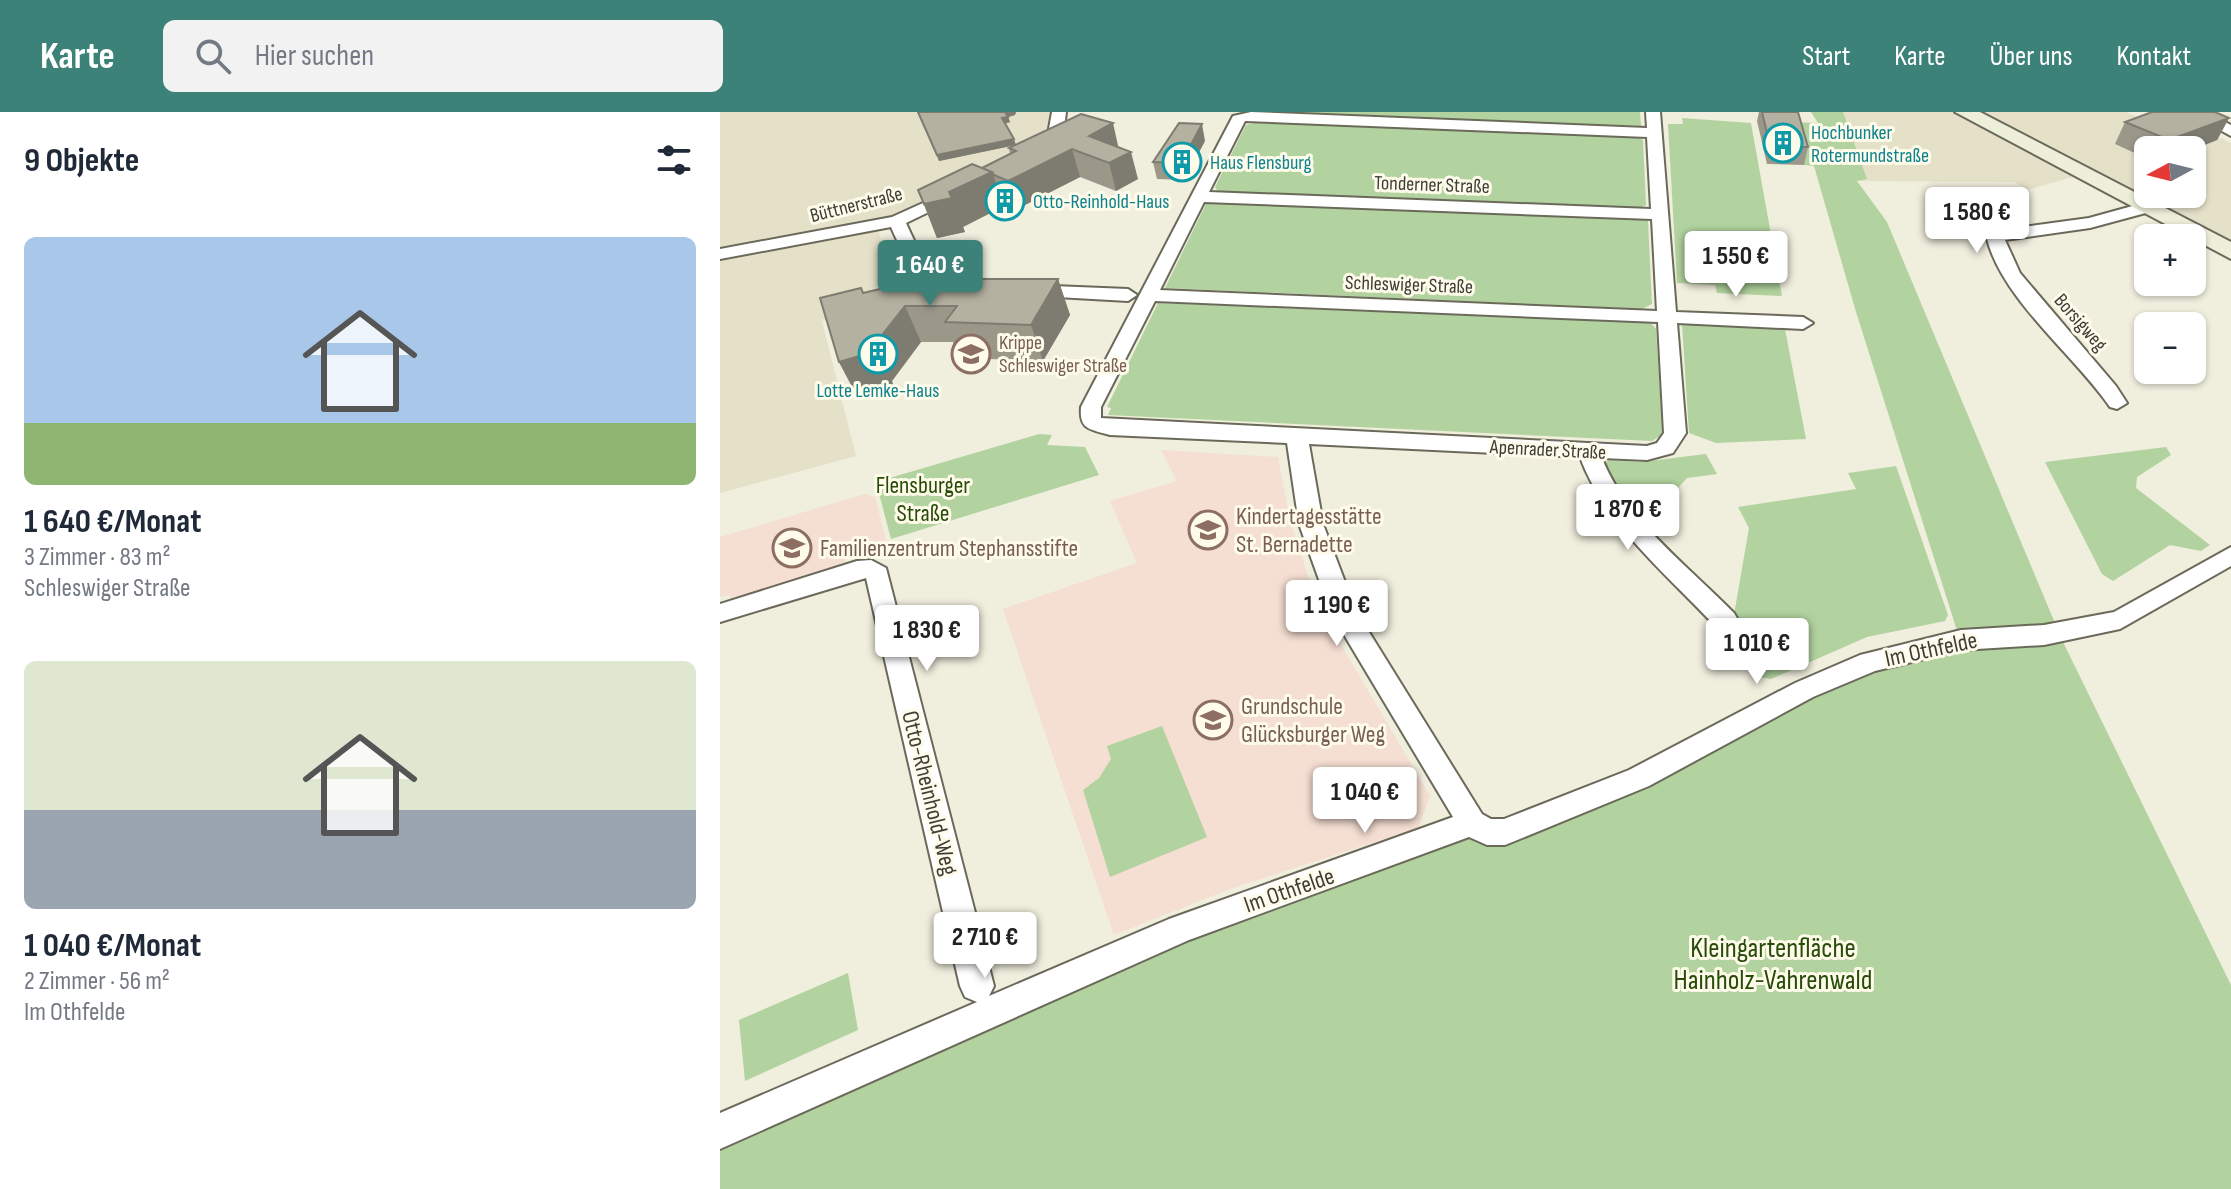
<!DOCTYPE html>
<html lang="de">
<head>
<meta charset="utf-8">
<style>
  body { margin:0; font-family:"Sofia Sans Condensed",sans-serif; background:#f2f2f3; color:#1f2937; height:100vh; display:flex; flex-direction:column; font-size:30px; white-space:nowrap }
  * { box-sizing:border-box; margin:0 }
  p { font-size:26px; color:#747a83 }
  .icon { flex:none; width:44px; height:44px; fill:none; stroke:currentColor; stroke-width:2; stroke-linecap:round; stroke-linejoin:round }
  .map { position:relative; flex:1; overflow:hidden }
  .details { display:flex; flex-direction:column; background:#fff; width:720px }
  .details>* { flex:none }
  .needle { width:52px; rotate:263deg }
  .tools { position:absolute; left:1414px; top:24px; display:grid; gap:16px }
  .tools a { display:grid; place-items:center; width:72px; height:72px; border-radius:12px; background:#fff; box-shadow:0 2px 6px #0004; font-size:40px }
  .price { position:absolute; translate:-50% -68px; padding:0 18px; border-radius:8px; background:#fff; color:#222; font-size:26px; line-height:52px; filter:drop-shadow(0 2px 4px #0008) }
  .price::after { content:''; position:absolute; left:50%; top:48px; width:24px; height:18px; margin-left:-12px; background:inherit; clip-path:polygon(0 0,100% 0,50% 100%) }
  .price.current { background:#3d8278; color:#fff }
  ul { padding:0; list-style:none }
  li { display:grid; align-content:center; gap:16px; height:424px; padding:0 24px }
  li span { display:grid; place-items:center; height:248px; border-radius:12px; color:#555 }
  li>.icon { margin-inline-start:auto }
  span .icon { width:144px; height:144px; fill:#fffc; stroke-width:1 }
  li b { font-size:34px }
  h2 { display:flex; justify-content:space-between; align-items:center; height:96px; padding:0 24px; font-size:34px }
  header { display:flex; align-items:center; gap:48px; box-sizing:border-box; height:112px; padding:0 40px; background:#3d8278; color:#fff }
  header strong { font-size:38px }
  nav { display:flex; gap:44px; margin-inline-start:auto; font-size:28px }
  .search { width:560px; height:72px; background:#f2f2f3; display:flex; align-items:center; gap:20px; box-sizing:border-box; padding:0 28px; border-radius:12px; color:#747a83; font-size:30px }
  main { display:flex; flex:1; min-height:0 }
  .map>svg:first-child { display:block }
</style>
</head>
<body>
<header>
<strong>Karte</strong>
<div class="search"><svg class="icon" aria-label="search" viewBox="0 0 24 24"><circle cx="10" cy="10" r="6"/><path d="M15 15l6 6"/></svg>Hier suchen</div>
<nav><a>Start</a><a>Karte</a><a>Über uns</a><a>Kontakt</a></nav>
</header>
<main>
<section class="details">
<h2>9 Objekte<svg class="icon" aria-label="filters" viewBox="0 0 24 24"><path d="M4 7h16M4 17h16"/><circle cx="9" cy="7" r="2"/><circle cx="15" cy="17" r="2"/></svg></h2>
<ul>
<li><span style="background:linear-gradient(#a9c7e8 75%,#8fb573 0)"><svg class="icon" aria-label="home" viewBox="0 0 24 24"><path d="M3 11l9-7 9 7M6 9v11h12V9"/></svg></span><div><b>1 640 €/Monat</b><p>3 Zimmer · 83 m²</p><p>Schleswiger Straße</p></div></li>
<li><span style="background:linear-gradient(#dfe7d0 60%,#9aa5b1 0)"><svg class="icon" aria-label="home" viewBox="0 0 24 24"><path d="M3 11l9-7 9 7M6 9v11h12V9"/></svg></span><div><b>1 040 €/Monat</b><p>2 Zimmer · 56 m²</p><p>Im Othfelde</p></div></li>
</ul>
</section>
<div class="map">
<svg width="1511" height="1077" viewBox="0 0 1511 1077">
  <rect width="100%" height="100%" fill="#f0eedd"/>
  <path fill="#e5e1c9" fill-rule="evenodd" d="M0 0H339L324 36 157 114 180 189 102 209 136 344 0 381Z
    M1102 0H1245L1364 62 1307 78 1295 70 1137 69Z
    M1265 0H1406L1442 15H1479L1511 31V128ZM1428 38H1472V82H1428Z"/>
  <path fill="#f5ded2" d="M441 338 558 345 570 409 589 467 620 531 710 684 698 716 510 777 394 823 283 497 417 451 390 389 457 369Z
    M145 382 155 385 166 429 124 442 126 452 11 488 9 482 0 485V425Z"/>
  <path fill="#b2d39f" d="M562 0H920L921 14 560 2Z
    M1091 0H1123L1147 67 1137 69 1167 110 1342 528 1511 873V1077H0V1019L752 711 785 720 1084 578 1240 528 1136 200 1094 54 1084 53 1072 10 1098 11Z
    M962 6 1031 11 1062 184 997 181 995 173 957 171 948 12H963Z
    M534 11 915 24 923 28 926 93 919 97 499 81 495 75 526 13Z
    M496 89 923 105 928 109 932 192 922 197 445 176 486 92Z
    M438 191 931 211 936 217 943 322 932 329 388 303 391 296 387 295Z
    M962 212 1065 217 1086 327 996 331 969 321Z
    M319 322 332 323 327 333 365 335 379 363 171 427 156 370Z
    M1446 335 1451 343 1417 365 1416 376 1490 433 1481 439 1450 433 1393 469 1382 462 1325 350Z
    M986 342 997 362 967 366 930 407 901 380 884 353 888 348 921 350Z
    M1176 354 1228 503 1225 509 1147 525 1051 567 1039 565 1011 520 1029 416 1018 395 1136 377 1128 361Z
    M442 614 487 725 390 765 363 678 379 666 391 647 387 634Z
    M128 861 138 918 25 969 19 908Z"/>
  <g fill="none" stroke-linecap="round" stroke-linejoin="round">
    <g stroke="#6b695a" stroke-width="4">
      <path id="street" d="M332 0H346L343 24 322 43H312V37L328 22Z
        M531 0 927 16 926 0H940L956 200 1083 205 1093 211 1083 217 957 211 966 321 953 341 927 348 882 346C906 408 969 455 1014 501L1018 508 1014 515H996C948 463 885 413 860 345L589 332 603 412 636 499 762 702 771 707H784L909 658 1075 571 1140 543 1241 518 1324 513 1394 500 1511 435V454L1400 517 1324 533 1241 538 1155 559 1093 585 929 674 785 733H767L749 725 469 828 0 1037V1001L257 890 245 885 240 874 146 466 0 510V492L137 449 151 448 166 456 274 874 269 884 449 807 733 705 611 501 579 412 567 331 390 323C370 317 359 318 361 295L513 4ZM525 9 927 25 931 97 489 80ZM484 90 932 107 937 199 440 178ZM435 189 938 210 944 321 937 331 927 334 381 306V295Z
        M1467 0H1485L1511 13V24Z
        M236 76 244 81 242 84 186 111C210 164 210 160 263 173V181C215 193 187 153 171 115L0 147V137L172 105Z
        M1427 90 1435 95 1433 99 1370 116 1285 128 1300 161 1396 274 1407 291 1397 297 1390 295C1354 243 1283 188 1267 127L1280 118 1369 106Z
        M308 173 408 177 417 183 408 189 301 183V175Z"/>
    </g>
    <g stroke="#6b695a" stroke-width="4">
      <path id="secondary" d="M1235 0H1260L1511 130V147Z"/>
    </g>
    <use href="#street" fill="#fff" fill-rule="evenodd"/>
    <use href="#secondary" fill="#edefd9" fill-rule="evenodd"/>
  </g>
  <path fill="#9b988a" d="M197 0H296L295 3 288 5 290 10 285 11 296 33 399 35 418 67 396 79 360 65 297 97 283 91 284 94 243 115 245 120 217 126 198 78 262 56 290 42 289 36 295 33 219 49Z
    M1039 0H1078L1088 35 1084 53 1047 52 1037 9Z
    M1509 6 1497 28 1472 38H1428V47L1395 32 1405 10Z
    M485 29 464 68 437 67 433 50Z
    M338 167 350 203 323 249 240 246 233 230H201L172 269 174 276 138 286 119 250 141 176 143 181 192 173 211 174Z"/>
  <path fill="#7e7c71" d="M285 0H296L295 3 288 5 290 10 284 12 282 6Z
    M1509 6 1497 28 1472 38H1444L1449 28Z
    M393 11 399 38 369 24Z
    M482 12 485 29 464 68 461 51Z
    M294 27 296 33 219 49 217 43Z
    M352 37 360 65 297 97 288 69Z
    M411 40 418 67 396 79 389 51Z
    M272 60 284 94 243 115 245 120 217 126 204 92Z
    M338 167 350 203 323 249 311 213Z
    M185 194 201 230 172 269 174 276 138 286 119 250 155 232Z"/>
  <path fill="#b4b1a1" stroke="#7e7c71" stroke-width="2" d="M198 0H285L288 5 282 6 294 27 217 43Z
    M1042 0H1078L1088 35 1050 34Z
    M1432 0H1495L1509 6 1449 28 1405 10Z
    M361 2 393 11 369 24 411 40 389 51 352 37 288 69 274 63 272 60 262 56 296 39 289 36Z
    M459 11 482 12 461 51 433 50Z
    M252 52 272 60 229 80 232 86 204 92 198 78Z
    M246 167H338L311 213 225 210 237 194H185L155 232 157 239 119 250 100 186 141 176 143 181 190 170 192 173 211 174 214 171 242 172Z"/>
  <defs>
    <g id="building-ring" transform="scale(2)"><circle r="9.5" fill="#fefbea" stroke="#0f9aa8" stroke-width="1.5"/><path d="M-4-6H4V6H1V3H-1V6H-4ZM-2.5-4.3h1.7v1.8h-1.7ZM.8-4.3h1.7v1.8H.8ZM-2.5-1h1.7V.8h-1.7ZM.8-1h1.7V.8H.8Z" fill="#0f9aa8"/></g>
    <g id="school-ring" transform="scale(2)"><circle r="9.5" fill="#fefbea" stroke="#8d6e63" stroke-width="1.5"/><path d="M0-5L7-2L0 1L-7-2ZM-4 1L0 2.5L4 1V4Q0 6-4 4Z" fill="#8d6e63"/></g>
  </defs>
  <g fill-rule="evenodd">
    <use href="#building-ring" x="1063" y="31"/>
    <use href="#building-ring" x="462" y="50"/>
    <use href="#building-ring" x="285" y="89"/>
    <use href="#building-ring" x="158" y="242"/>
    <use href="#school-ring" x="251" y="242"/>
    <use href="#school-ring" x="488" y="418"/>
    <use href="#school-ring" x="72" y="436"/>
    <use href="#school-ring" x="493" y="608"/>
  </g>
  <g text-anchor="middle" stroke-width="6" stroke-linejoin="round" paint-order="stroke">
    <g font-size="20" fill="#0d838f" stroke="#fefbea" text-anchor="start">
      <text x="1091" y="27">Hochbunker<tspan x="1091" dy="23">Rotermundstraße</tspan></text>
      <text x="490" y="57">Haus Flensburg</text>
      <text x="313" y="96">Otto-Reinhold-Haus</text>
      <text x="158" y="285" text-anchor="middle">Lotte Lemke-Haus</text>
    </g>
    <g font-size="20" fill="#3e3d36" stroke="#fefbea">
      <text transform="translate(712 72) rotate(2)" y="7">Tonderner Straße</text>
      <text transform="translate(136 92) rotate(-14)" y="7">Büttnerstraße</text>
      <text transform="translate(689 172) rotate(2)" y="7">Schleswiger Straße</text>
      <text transform="translate(1361 210) rotate(49)" y="7">Borsigweg</text>
      <text transform="translate(828 337) rotate(3)" y="7">Apenrader Straße</text>
    </g>
    <g font-size="20" fill="#785e54" stroke="#fefbea" text-anchor="start">
      <text x="279" y="237">Krippe<tspan x="279" dy="23">Schleswiger Straße</tspan></text>
    </g>
    <g font-size="24" fill="#284c0a" stroke="#fefbea">
      <text x="203" y="381">Flensburger<tspan x="203" dy="28">Straße</tspan></text>
    </g>
    <g font-size="24" fill="#785e54" stroke="#fefbea" text-anchor="start">
      <text x="516" y="412">Kindertagesstätte<tspan x="516" dy="28">St. Bernadette</tspan></text>
      <text x="100" y="444">Familienzentrum Stephansstifte</text>
      <text x="521" y="602">Grundschule<tspan x="521" dy="28">Glücksburger Weg</tspan></text>
    </g>
    <g font-size="24" fill="#3e3d36" stroke="#fefbea">
      <text transform="translate(1211 537) rotate(-12)" y="8">Im Othfelde</text>
      <text transform="translate(210 681) rotate(76)" y="8">Otto-Rheinhold-Weg</text>
      <text transform="translate(569 778) rotate(-19)" y="8">Im Othfelde</text>
    </g>
    <g font-size="28" fill="#284c0a" stroke="#fefbea">
      <text x="1053" y="845">Kleingartenfläche<tspan x="1053" dy="32">Hainholz-Vahrenwald</tspan></text>
    </g>
  </g>
</svg>
<div class="tools">
<a><svg class="needle" viewBox="-14 -14 28 28"><path d="M0-13l5 13h-10z" fill="#e53935"/><path d="M0 13l5-13h-10z" fill="#747a83"/></svg></a>
<a>+</a>
<a>−</a>
</div>
<b class="price" style="left:1257px;top:143px">1 580 €</b>
<b class="price" style="left:1016px;top:187px">1 550 €</b>
<b class="price current" style="left:210px;top:196px">1 640 €</b>
<b class="price" style="left:908px;top:440px">1 870 €</b>
<b class="price" style="left:617px;top:536px">1 190 €</b>
<b class="price" style="left:207px;top:561px">1 830 €</b>
<b class="price" style="left:1037px;top:574px">1 010 €</b>
<b class="price" style="left:645px;top:723px">1 040 €</b>
<b class="price" style="left:265px;top:868px">2 710 €</b>
</div>
</main>
</body>
</html>
